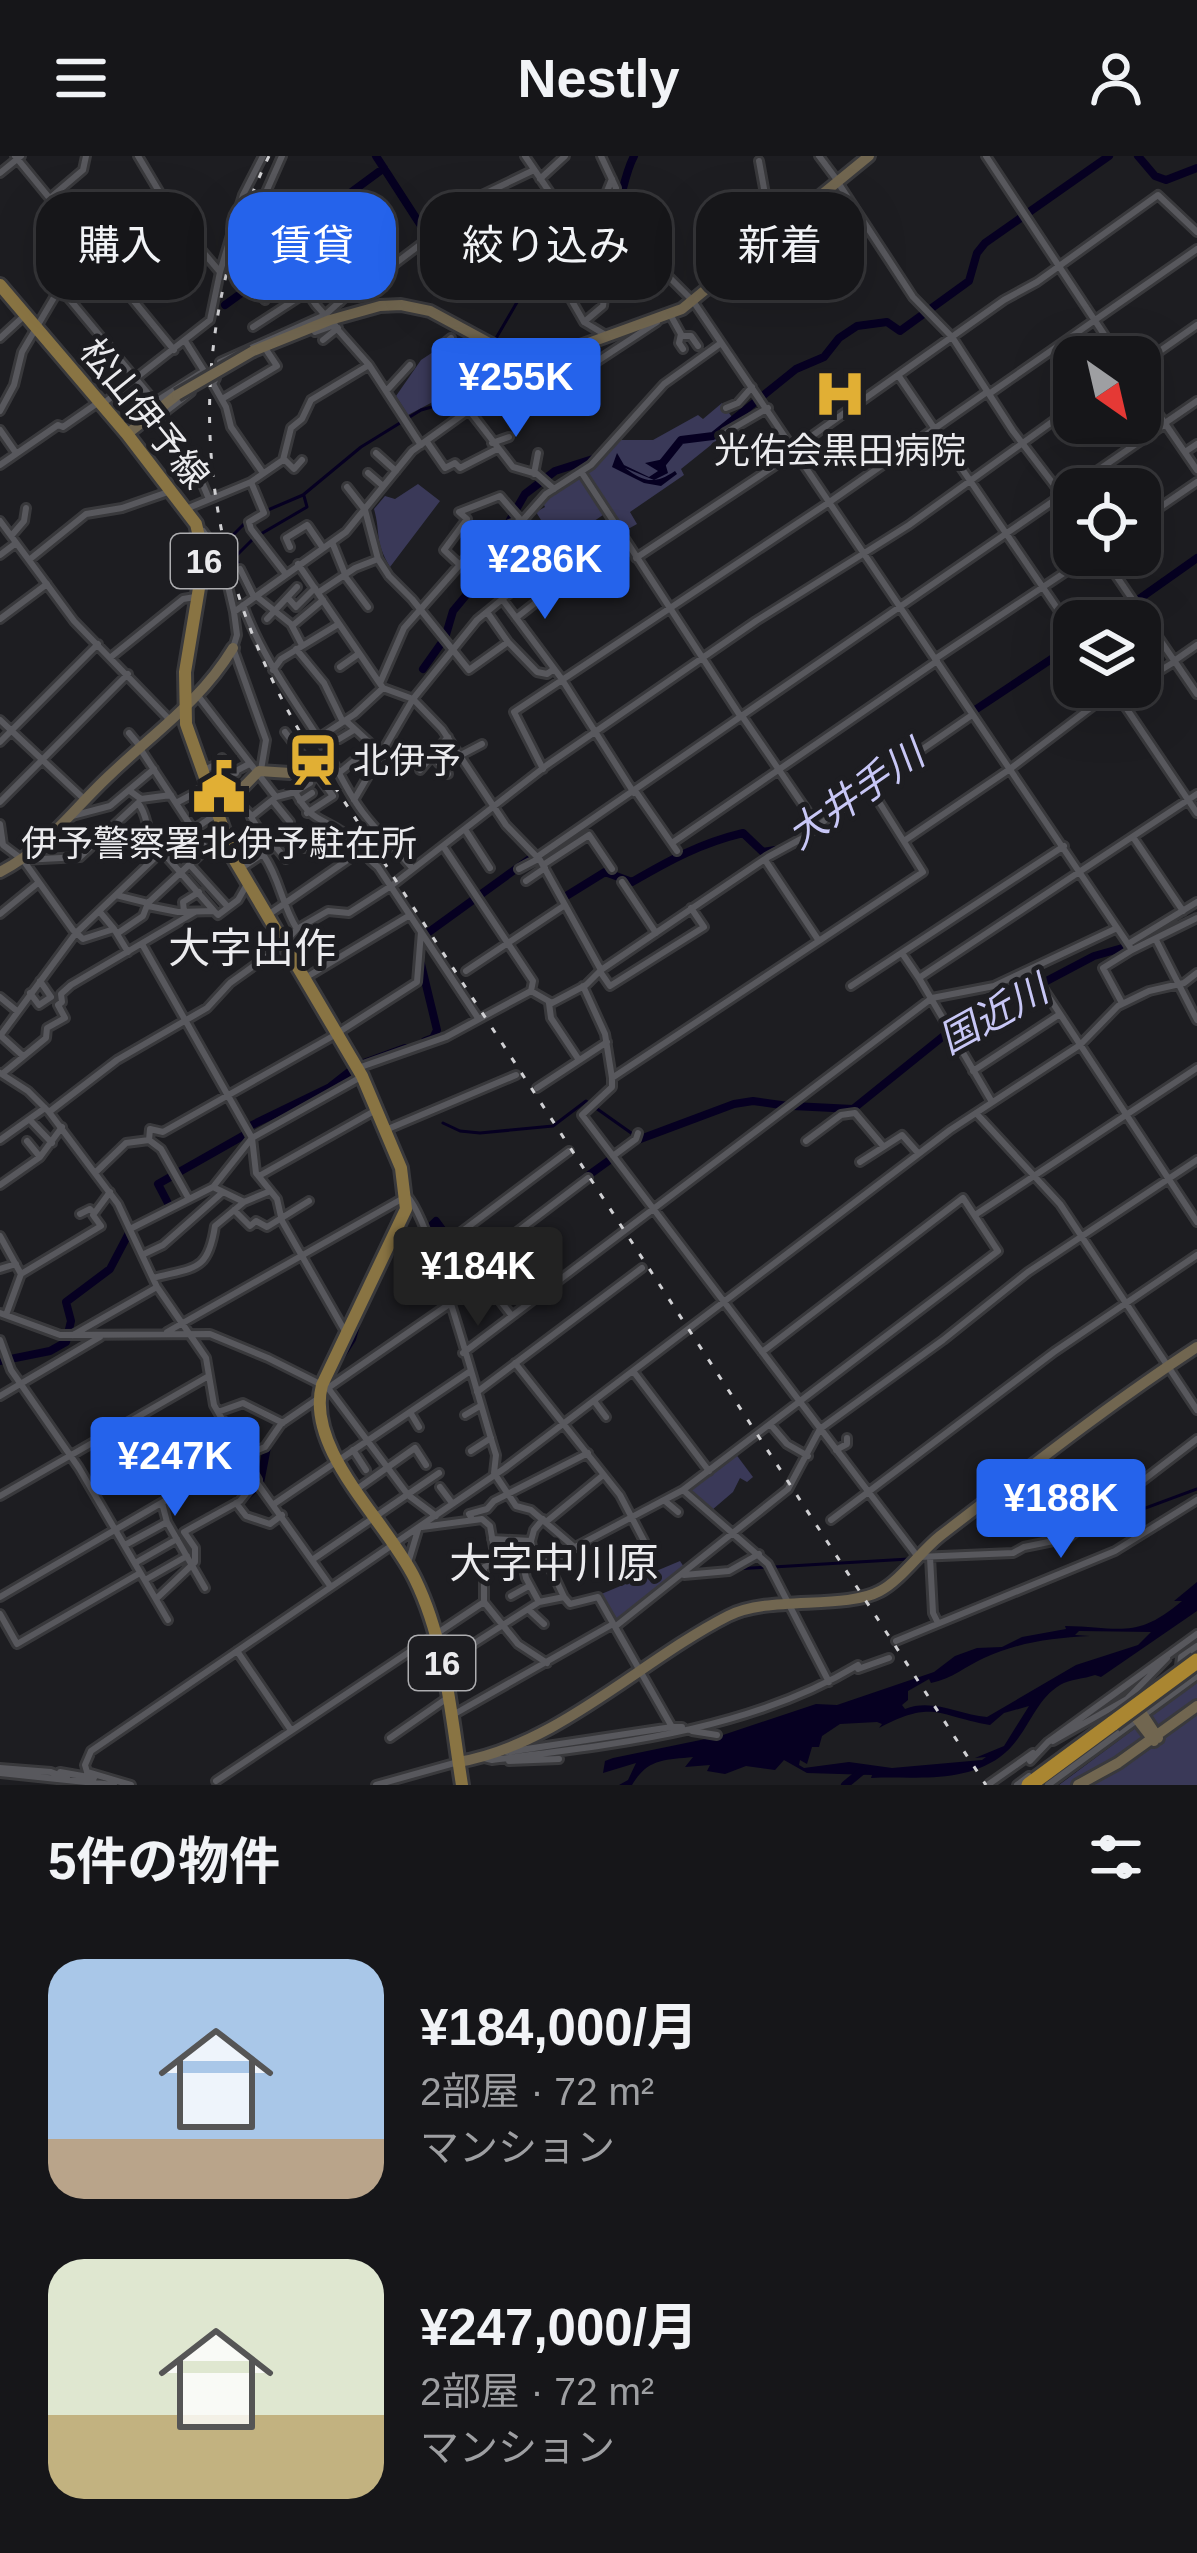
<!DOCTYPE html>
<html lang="ja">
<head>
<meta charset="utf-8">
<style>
  body { margin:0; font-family:Helvetica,"Noto Sans JP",sans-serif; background:#1f1f22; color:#f1f3f6; height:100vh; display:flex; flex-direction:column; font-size:45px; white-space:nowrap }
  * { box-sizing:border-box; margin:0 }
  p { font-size:39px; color:#9e9fa2 }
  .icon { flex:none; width:66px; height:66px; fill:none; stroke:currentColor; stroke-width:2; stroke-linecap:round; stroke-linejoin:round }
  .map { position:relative; height:1629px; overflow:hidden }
  .details { display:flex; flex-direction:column; background:#161619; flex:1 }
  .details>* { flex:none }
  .hud { position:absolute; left:36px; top:36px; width:1125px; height:108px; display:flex; gap:24px }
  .needle { width:78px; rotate:146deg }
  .tools { position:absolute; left:1053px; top:180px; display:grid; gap:24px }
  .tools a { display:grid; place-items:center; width:108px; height:108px; border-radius:24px; background:#161619; box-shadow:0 12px 48px #0002,0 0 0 3px #353538; font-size:60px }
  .price { position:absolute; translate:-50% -102px; padding:0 27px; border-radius:12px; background:#2563eb; color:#fff; font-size:39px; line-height:78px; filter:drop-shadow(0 3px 6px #0008) }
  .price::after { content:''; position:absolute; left:50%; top:72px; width:36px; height:27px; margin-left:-18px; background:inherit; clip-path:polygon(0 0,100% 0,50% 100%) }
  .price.selected { background:#222; color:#fff }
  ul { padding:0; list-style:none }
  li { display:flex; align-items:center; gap:36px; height:300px; padding:0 48px }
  li span { display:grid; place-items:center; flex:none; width:336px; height:240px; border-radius:36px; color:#555 }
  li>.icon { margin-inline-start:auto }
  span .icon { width:144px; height:144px; fill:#fffc; stroke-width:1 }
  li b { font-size:51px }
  h2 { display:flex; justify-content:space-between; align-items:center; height:144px; padding:0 48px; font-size:51px }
  .pill { padding:0 42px; border-radius:36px; background:#161619; box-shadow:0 12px 48px #0002,0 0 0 3px #353538; font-size:42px; line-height:108px }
  .pill.selected { background:#2563eb; color:#fff }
  header { display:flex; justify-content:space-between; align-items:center; height:156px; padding:0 48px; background:#161619; font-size:54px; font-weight:600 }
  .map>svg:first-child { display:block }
</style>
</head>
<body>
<header><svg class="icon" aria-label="menu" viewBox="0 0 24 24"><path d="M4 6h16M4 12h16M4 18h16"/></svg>Nestly<svg class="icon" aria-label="person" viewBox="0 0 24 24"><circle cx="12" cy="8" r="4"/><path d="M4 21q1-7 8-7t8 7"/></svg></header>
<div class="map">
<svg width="1197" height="1629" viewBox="0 0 1197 1629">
  <rect width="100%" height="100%" fill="#1d1d21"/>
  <path fill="#3a3958" d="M439 192 458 216 444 232 446 239 408 259 396 240 421 204Z
    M722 247 734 264 723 273 726 277 681 313 684 319 630 356 637 368 621 377 586 315 616 284H653L698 259 703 263Z
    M580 322 603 359 557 390 536 356 545 351 542 345Z
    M418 328 440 345 390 411C374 384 381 378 374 353L385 340 395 343Z
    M735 1297 753 1321 747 1326 740 1322 733 1336 712 1354 689 1333Z
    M680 1405 686 1414 615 1466 599 1439Z
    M1197 1526V1629H1059Z"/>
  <path fill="#060021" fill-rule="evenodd" d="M617 297 624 309 649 321 658 315 645 307 664 303 668 317 654 324 625 312C644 326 654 329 675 315L677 318 661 330 644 327 612 311Z
    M1197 1426V1455L1101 1521 1095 1519C1084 1523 1070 1523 1060 1529 1033 1545 1027 1582 1000 1601 962 1628 915 1620 871 1622L872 1619 807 1617 784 1604 775 1614 746 1610 725 1618 707 1615 710 1609 685 1611 693 1601C665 1604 648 1602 632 1629H619L628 1624 636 1607 603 1617 605 1605 613 1602 720 1580 816 1548 837 1549 934 1516 955 1500 977 1492 1002 1491 1022 1481 1066 1473 1065 1470C1120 1471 1136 1484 1182 1445H1174ZM1079 1475 1151 1476 1138 1489 1076 1509 987 1561C959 1559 933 1542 905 1553L902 1549 908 1544V1535L929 1523 931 1527C952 1523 966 1510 984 1502 1020 1486 1051 1482 1090 1480L1075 1479ZM1029 1550 1004 1590 975 1602 986 1601 982 1604 892 1612 849 1606 804 1612 799 1609 800 1604 807 1608 812 1591H819L822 1580 840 1568 877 1566 882 1568 879 1572C934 1543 937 1560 990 1569L1004 1557Z"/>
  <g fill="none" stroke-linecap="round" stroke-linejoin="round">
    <path stroke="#060021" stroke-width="3" d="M495 184 541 105
      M268 354 303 339 361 291 421 254 442 248 488 193
      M225 387 248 364
      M239 409 235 401 254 382 307 351 304 340
      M209 415V404L216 396
      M443 967 460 975 480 977 553 970 586 945 634 979
      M1081 1376 1197 1333
      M961 1402 987 1401
      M773 1411 909 1403
      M735 1413 768 1411"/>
    <path stroke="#060021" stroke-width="8" d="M376 0 449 113 460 122 475 126 601 81C623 59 620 26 634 0
      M1138 0 1155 20 1166 24 1197 12
      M288 103 281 88 384 12
      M225 149 286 105
      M661 309 681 284 713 280 796 213 824 201 839 182 857 170 887 166 900 175 969 125 977 97 985 87 1109 0
      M510 364 525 338 555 315 596 302
      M1108 465 1197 402
      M423 513 445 482 453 455 493 407 504 373
      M969 558 1074 488
      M563 742 605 716 632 726C670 704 701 687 743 677L763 696 775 694
      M422 781 531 702 537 705
      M421 808 437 874 433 882 425 885
      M361 908 405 892
      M793 950 853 953 946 878 1094 800 1133 789
      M249 975 248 971 330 931 353 913
      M635 985 734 948 753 945 788 950
      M582 1024 618 998
      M167 1053 170 1051 158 1028 248 977
      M427 1074 436 1065 450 1084
      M451 1086 470 1109 475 1106
      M390 1098 404 1085 423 1078
      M0 1205 50 1195 66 1186 71 1165 66 1146 110 1113 131 1073
      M338 1205 352 1183 357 1166
      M260 1327 267 1291
      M240 1347 259 1328
      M845 1629 862 1615"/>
    <g stroke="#39393c" stroke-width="12">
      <path id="street" d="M15 0 174 194
        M282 0 255 61 316 149 369 209 421 289
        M525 0 557 47 653 105 693 145 1132 794 1197 762
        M601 0 616 32
        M819 0 837 24
        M986 0 1119 201
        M759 5 765 38 775 40 794 62
        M0 17 21 0
        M540 23 565 0
        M839 28 913 141 952 181 1013 275 1074 355
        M50 42 83 14 86 0
        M593 69 612 23
        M267 78 286 63
        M386 84 379 89 394 107
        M220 116 243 39 263 0
        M255 130 265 144
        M61 133 155 246 204 215 185 185
        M330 133 340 146
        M259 136 293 114
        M569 140 584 166 604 178
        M671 160 681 178 679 187 683 193
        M584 166 603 150 612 81
        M253 171 307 136
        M315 176 335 169
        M682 180H691L698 190
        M0 182 25 159
        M451 182 440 191 480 241
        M323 184 338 172
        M550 203 558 231 657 166
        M1140 209 1197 169
        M223 212 220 206 325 159 363 125 388 113 474 48 478 41 534 14
        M898 219 1074 477
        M216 222 213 228 226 251 231 271 263 317
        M497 225 512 244
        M1140 231 1197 314
        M388 233 410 209
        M191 236 161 259 198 317 209 343
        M989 238 1197 93
        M222 243 277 210 267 195
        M104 247 210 164 220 116 176 64 138 0
        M726 252 738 247 752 231
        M469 254 513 311 537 318 554 333
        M0 255 14 229 22 196 62 128 97 99
        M1165 267 1197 245
        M0 274 16 297
        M725 277 768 252
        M427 286 445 312 455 307 460 312 497 293
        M492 287 509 281
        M795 292 1004 144 1037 126 1158 39 1197 76
        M1185 296 1197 288
        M376 297 396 315
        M284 303 294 313 302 304
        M0 309 58 269 63 271 99 246
        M368 317 383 330
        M582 317 741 561
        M534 318 538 297
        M251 326 264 357 249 366 251 373 285 417
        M347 331 365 354 378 403 389 420 412 443 469 514 508 486 537 516 547 518 554 513
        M186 353 251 326 283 304 291 272 302 263 311 244 369 209
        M0 365 74 465 169 563
        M523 365 562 426 628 392
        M1140 365 1197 326
        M308 370 323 392
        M203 375 221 400 234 456
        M12 379 24 365 26 352
        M332 386 345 418
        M290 391 286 382 307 369
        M0 399 16 387
        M1102 399 1197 538
        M636 402 797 295
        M29 404 86 358 122 352 168 336
        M298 408 383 532 413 543 442 573 506 669 540 704 601 814 586 829 552 847 531 835 446 881 358 912
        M460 409 444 394 467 363 459 356 500 340 519 362
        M240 413 253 439
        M344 419 368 451
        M319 436 355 412 378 403
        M256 440 291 468 302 489
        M288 442 296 451 315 432
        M502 443 561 522 634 637
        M243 449C262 502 296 546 326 594 339 615 348 638 364 658 379 678 397 693 413 713
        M487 456 508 486
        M516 462 562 426
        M0 463 47 428
        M267 463 297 431
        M292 470 323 444
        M296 493 324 527 343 566
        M111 501 183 443 195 441
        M935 503 1091 399
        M1174 505 1197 489
        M340 511 357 499
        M273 514 281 503 337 469
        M380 527 404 472 472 395 502 372 523 364 546 338 591 309 664 228 721 187
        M1140 527 1174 506
        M1112 531 1197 657
        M1119 540 1134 531
        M199 541 276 641 295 636C311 664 317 660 341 675 355 684 364 701 378 711L478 862
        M742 560 814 665
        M0 564 83 642
        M346 565 383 599
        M285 576 333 640 307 657
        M129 577 139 589
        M320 581 355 558 383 532
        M339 583 354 574
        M0 586 98 488
        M431 598 448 618
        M461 599 482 588
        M222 602 236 617
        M543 613 514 556 831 345 987 236
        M1010 613 1114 534
        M204 614 215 609 229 622
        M261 614 266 584 233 492 237 479 234 456 346 376 412 295 469 254 518 205
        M420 614 448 581
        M339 617 372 590
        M869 630 923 716 612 922V931L582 959 918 1401 1013 1397 1024 1391 1068 1382 1197 1283
        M130 635 141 643 171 639
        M295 636 310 627
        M636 636 677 695
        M354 644 413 543 477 464 549 405
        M273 645 290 666
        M300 645 312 637
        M0 646 128 518
        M176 647 249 608
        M230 650 240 648 251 659
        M72 660 110 650 154 613
        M66 666 76 686
        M0 668 3 689 23 704 73 774 83 783 114 773 128 796
        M466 675 490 712
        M589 679 612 713
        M1133 681 1183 755
        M904 685 1010 613
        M672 687 937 505
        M229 689 258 675
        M275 690 286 703
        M443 690 533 825 531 835
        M271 693 251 661 276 641
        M264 700C280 723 282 750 297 773
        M537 701 1165 268
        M23 704 80 701 138 647C148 659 145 671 153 685L214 755
        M765 704 819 785
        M190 709 228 751
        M543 709 589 679
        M240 713 284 684 303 692H315L337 673
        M519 713 538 703
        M526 725 545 712
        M622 726 656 777
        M116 739 148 747
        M148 750 178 756 214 755 218 759 238 744 246 730
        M99 755 114 773
        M184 756 183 746 199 736
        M0 758 38 727
        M268 759 359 696
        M118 777 143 760 148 747 206 693 141 594
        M1156 784 1197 864
        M142 788 252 982 256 1017 277 1043 282 1065 346 1177
        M1128 788 1197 746
        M902 797 919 822
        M601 814 768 701 801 683 869 630 972 559
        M1031 814 1197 1066
        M466 815 565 749
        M601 817 610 830 704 771 691 752
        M305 822 410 759
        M583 830 605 878 612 922
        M851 830 1064 690
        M30 837 39 849 51 841 40 825
        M0 841 17 855
        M549 847 551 862 579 904
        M1122 847 1103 812 1132 794
        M0 880 76 777 162 695 218 657
        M1 880 23 900
        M973 915 1060 858
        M0 917 28 935 49 956 118 1048 157 1131 206 1202 214 1249 257 1324 240 1345 184 1376 195 1392V1406L156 1443
        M2 918 46 882 47 872 65 862 58 849 62 846 61 838 71 829 195 756
        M537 932 607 886
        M992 946 919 822 1197 638
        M49 956 117 904 207 852 230 827 280 791 297 773 328 755 349 757 391 730 547 609 756 465 909 369 1074 250
        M976 957 1060 1048 1197 1254
        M30 964 52 987
        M388 973 516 919
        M0 984 45 952
        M149 984 161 993 189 1043
        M27 985 40 1001
        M806 985 841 959 855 957 883 990
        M613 1000 636 983 638 977
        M860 1006 902 979 918 997
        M96 1016 126 987 149 984 150 973 163 976 333 880 417 826 421 776
        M259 1020 376 954
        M0 1029 40 1001 62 971
        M213 1031 244 1046
        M234 1054 250 1070 256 1065 267 1071 309 1045
        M80 1058 90 1053 94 1057
        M975 1059 1197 912
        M132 1072 213 1031 252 982 361 921
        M0 1080 21 1118 6 1159
        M432 1098 569 995
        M142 1099 163 1089 223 1036
        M0 1113 16 1108
        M21 1118 101 1070 93 1059 110 1036
        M153 1122C195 1111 208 1116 215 1070L244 1046 268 1036
        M443 1132 588 1022
        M498 1142 512 1160
        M0 1157 60 1179 210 1178 268 1202 328 1232 408 1339 436 1360
        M167 1176 407 1040C432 1065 481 1253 496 1299L494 1317 516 1350 531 1354 573 1390
        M73 1179 157 1131
        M0 1184 11 1214 79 1312 168 1464
        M463 1197 932 842 994 830 1117 772
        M515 1207 620 1339 644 1385
        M633 1215 709 1315
        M328 1232 448 1149
        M477 1236 642 1112
        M0 1240 100 1181
        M594 1245 606 1261
        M218 1256 243 1247 283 1267
        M410 1256 419 1271
        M465 1259 480 1250
        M770 1268 787 1288 808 1300
        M353 1294 366 1314
        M836 1294 847 1288V1282
        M471 1295 491 1282
        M257 1327 331 1431
        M440 1331 452 1347
        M357 1333 415 1292 426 1309
        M683 1334 768 1408 829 1526
        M0 1340 207 1221
        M665 1345 678 1356
        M162 1347 167 1366 205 1432
        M236 1347 246 1360 270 1368 282 1359
        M274 1348 469 1216
        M472 1363 469 1358 487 1353 494 1345 588 1297
        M831 1364 1054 1196 1197 1099
        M546 1366 602 1320
        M422 1371 482 1363 490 1370 496 1403
        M492 1383 531 1385 534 1404
        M531 1385 534 1374 543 1363
        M125 1389 167 1366
        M930 1401 933 1457 938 1467
        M505 1403 508 1420
        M312 1404 439 1317
        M522 1404 526 1422 539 1446 564 1441 570 1448 598 1441 672 1571H682
        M135 1407 177 1383
        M408 1407 418 1374
        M548 1407 564 1441
        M684 1419 729 1415 759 1398
        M145 1424 187 1400
        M511 1440 529 1430
        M0 1441 240 1301 265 1291 281 1268 319 1242
        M529 1454 544 1468
        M0 1458 17 1488 140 1417
        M616 1470 788 1333 820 1273 943 1184 1028 1116 1197 1004
        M896 1485 1115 1395 1197 1344
        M237 1495 291 1574
        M547 1507 518 1488 484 1446V1411L496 1407V1403L547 1406 683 1334 998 1095 963 1042 762 1196
        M442 1508 539 1446
        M1180 1510 1181 1501 1197 1490
        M858 1513 889 1502
        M451 1560 613 1468
        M692 1575 717 1579
        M390 1582 446 1543
        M1053 1585 1127 1543 1167 1502
        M507 1596 672 1571
        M484 1602 492 1604C617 1588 748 1575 858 1509
        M509 1605 559 1603
        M1030 1605 1048 1586 1197 1478
        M0 1612 51 1616 67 1622
        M60 1616 94 1622
        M0 1617 114 1629
        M216 1625 484 1446
        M989 1628 1033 1597
        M131 1629 87 1616 85 1609 91 1595 505 1312 950 974 1080 889 1118 850 1149 835 1184 827 1197 817
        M376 1629 458 1606
        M1017 1629 1029 1620
        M1048 1629 1197 1520"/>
    </g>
    <g stroke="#39393c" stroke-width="16">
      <path id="secondary" d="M253 195 330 164 380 150 401 149 430 155 519 203 550 201 682 153 869 0
        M127 278 177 239
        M218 657 259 615 290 617 307 608
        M0 716C47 692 73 653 111 618 155 576 201 545 233 492
        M1143 1559 1158 1582
        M1137 1563 1154 1585
        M458 1606C558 1589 640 1505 728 1460 768 1439 845 1454 880 1435 900 1425 921 1395 940 1380 1025 1315 1108 1249 1197 1191
        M1078 1629 1118 1607 1197 1550"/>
    </g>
    <g stroke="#39393c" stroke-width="18">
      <path id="primary" d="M0 129 127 278 196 368 204 402 185 516 186 568 234 703 362 920 401 1012 406 1053 322 1229C305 1295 387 1365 415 1423 446 1486 451 1561 462 1629"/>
    </g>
    <g stroke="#39393c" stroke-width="21">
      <path id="highway" d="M1029 1629 1113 1567"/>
    </g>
    <use href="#street" stroke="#58585d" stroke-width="6"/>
    <use href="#secondary" stroke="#716650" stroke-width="10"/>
    <use href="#primary" stroke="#897443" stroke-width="12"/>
    <use href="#highway" stroke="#aa8631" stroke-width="15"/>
    <path stroke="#d0d0d3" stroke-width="3" stroke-dasharray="6 12" stroke-linecap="butt" d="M269 0C173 200 197 415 314 599L986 1629"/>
    <g stroke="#39393c" stroke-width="16" stroke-linecap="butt">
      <path id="secondary-bridge" d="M177 239 253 195"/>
    </g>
    <g stroke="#39393c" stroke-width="21" stroke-linecap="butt">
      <path id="highway-bridge" d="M1113 1567 1197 1505"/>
    </g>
    <use href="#secondary-bridge" stroke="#716650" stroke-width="10"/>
    <use href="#highway-bridge" stroke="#aa8631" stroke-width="15"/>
  </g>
  <defs>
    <g id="hospital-bare" transform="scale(4.14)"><path d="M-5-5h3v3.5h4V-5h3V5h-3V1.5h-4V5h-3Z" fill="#e1af34" stroke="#1d1d21" stroke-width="2.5" paint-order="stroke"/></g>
    <g id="station-bare" transform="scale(4.14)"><path d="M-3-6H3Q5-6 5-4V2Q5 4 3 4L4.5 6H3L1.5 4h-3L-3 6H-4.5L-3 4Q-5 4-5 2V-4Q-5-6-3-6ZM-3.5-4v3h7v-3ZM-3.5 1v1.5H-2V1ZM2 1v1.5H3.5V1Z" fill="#e1af34" stroke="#1d1d21" stroke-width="2.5" paint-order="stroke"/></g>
    <g id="civic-bare" transform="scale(4.14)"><path d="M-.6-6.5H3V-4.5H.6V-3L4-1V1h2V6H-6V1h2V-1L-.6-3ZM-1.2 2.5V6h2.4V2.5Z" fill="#e1af34" stroke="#1d1d21" stroke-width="2.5" paint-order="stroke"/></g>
  </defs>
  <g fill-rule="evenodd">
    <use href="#hospital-bare" x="840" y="238"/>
    <use href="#station-bare" x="313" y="604"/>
    <use href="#civic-bare" x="219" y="631"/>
  </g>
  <g text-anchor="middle" stroke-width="10" stroke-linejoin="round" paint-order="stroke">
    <g fill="#1d1d21" stroke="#adadb0" stroke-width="3">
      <rect x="171" y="378" width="66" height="54" rx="9"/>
      <rect x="409" y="1480" width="66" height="54" rx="9"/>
    </g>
    <g font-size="33" font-weight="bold" fill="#ebebee">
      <text x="204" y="417">16</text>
      <text x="442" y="1519">16</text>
    </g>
    <g font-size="36" fill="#ebebee" stroke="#1d1d21">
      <text transform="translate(145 257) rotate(51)" y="13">松山伊予線</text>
    </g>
    <g font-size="36" fill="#ebebee" stroke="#1d1d21">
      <text x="840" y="307">光佑会黒田病院</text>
      <text x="353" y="617" text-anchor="start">北伊予</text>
      <text x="219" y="700">伊予警察署北伊予駐在所</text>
    </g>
    <g font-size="39" font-style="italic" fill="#c8c7f6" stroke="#1d1d21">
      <text transform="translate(855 638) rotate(-35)" y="14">大井手川</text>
      <text transform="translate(993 858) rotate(-29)" y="14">国近川</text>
    </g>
    <g font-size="42" fill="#ebebee" stroke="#1d1d21">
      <text x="252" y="807">大字出作</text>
      <text x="554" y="1422">大字中川原</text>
    </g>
  </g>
</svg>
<div class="tools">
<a><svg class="needle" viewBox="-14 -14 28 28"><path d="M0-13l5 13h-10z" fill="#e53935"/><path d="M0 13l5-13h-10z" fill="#9e9fa2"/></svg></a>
<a><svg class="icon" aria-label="locate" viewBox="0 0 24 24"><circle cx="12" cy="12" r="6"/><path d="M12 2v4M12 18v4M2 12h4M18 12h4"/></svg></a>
<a><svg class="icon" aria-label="layers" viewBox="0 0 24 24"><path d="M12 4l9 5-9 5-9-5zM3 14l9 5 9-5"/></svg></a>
</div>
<b class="price" style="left:516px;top:284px">¥255K</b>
<b class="price" style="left:545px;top:466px">¥286K</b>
<b class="price selected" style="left:478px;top:1173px">¥184K</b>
<b class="price" style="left:175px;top:1363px">¥247K</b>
<b class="price" style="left:1061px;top:1405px">¥188K</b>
<div class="hud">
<a class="pill">購入</a>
<a class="pill selected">賃貸</a>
<a class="pill">絞り込み</a>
<a class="pill">新着</a>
</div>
</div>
<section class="details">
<h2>5件の物件<svg class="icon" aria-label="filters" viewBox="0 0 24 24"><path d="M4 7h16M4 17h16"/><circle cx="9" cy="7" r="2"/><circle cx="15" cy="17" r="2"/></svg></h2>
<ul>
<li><span style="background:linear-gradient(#a9c7e8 75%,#b9a48a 0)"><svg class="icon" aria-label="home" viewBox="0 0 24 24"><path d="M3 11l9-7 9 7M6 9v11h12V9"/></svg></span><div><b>¥184,000/月</b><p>2部屋 · 72 m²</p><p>マンション</p></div></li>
<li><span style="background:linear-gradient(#dfe7d0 65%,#c2b280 0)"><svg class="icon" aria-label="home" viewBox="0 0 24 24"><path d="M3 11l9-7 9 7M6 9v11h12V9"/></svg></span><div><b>¥247,000/月</b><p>2部屋 · 72 m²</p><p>マンション</p></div></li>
</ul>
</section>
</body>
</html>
